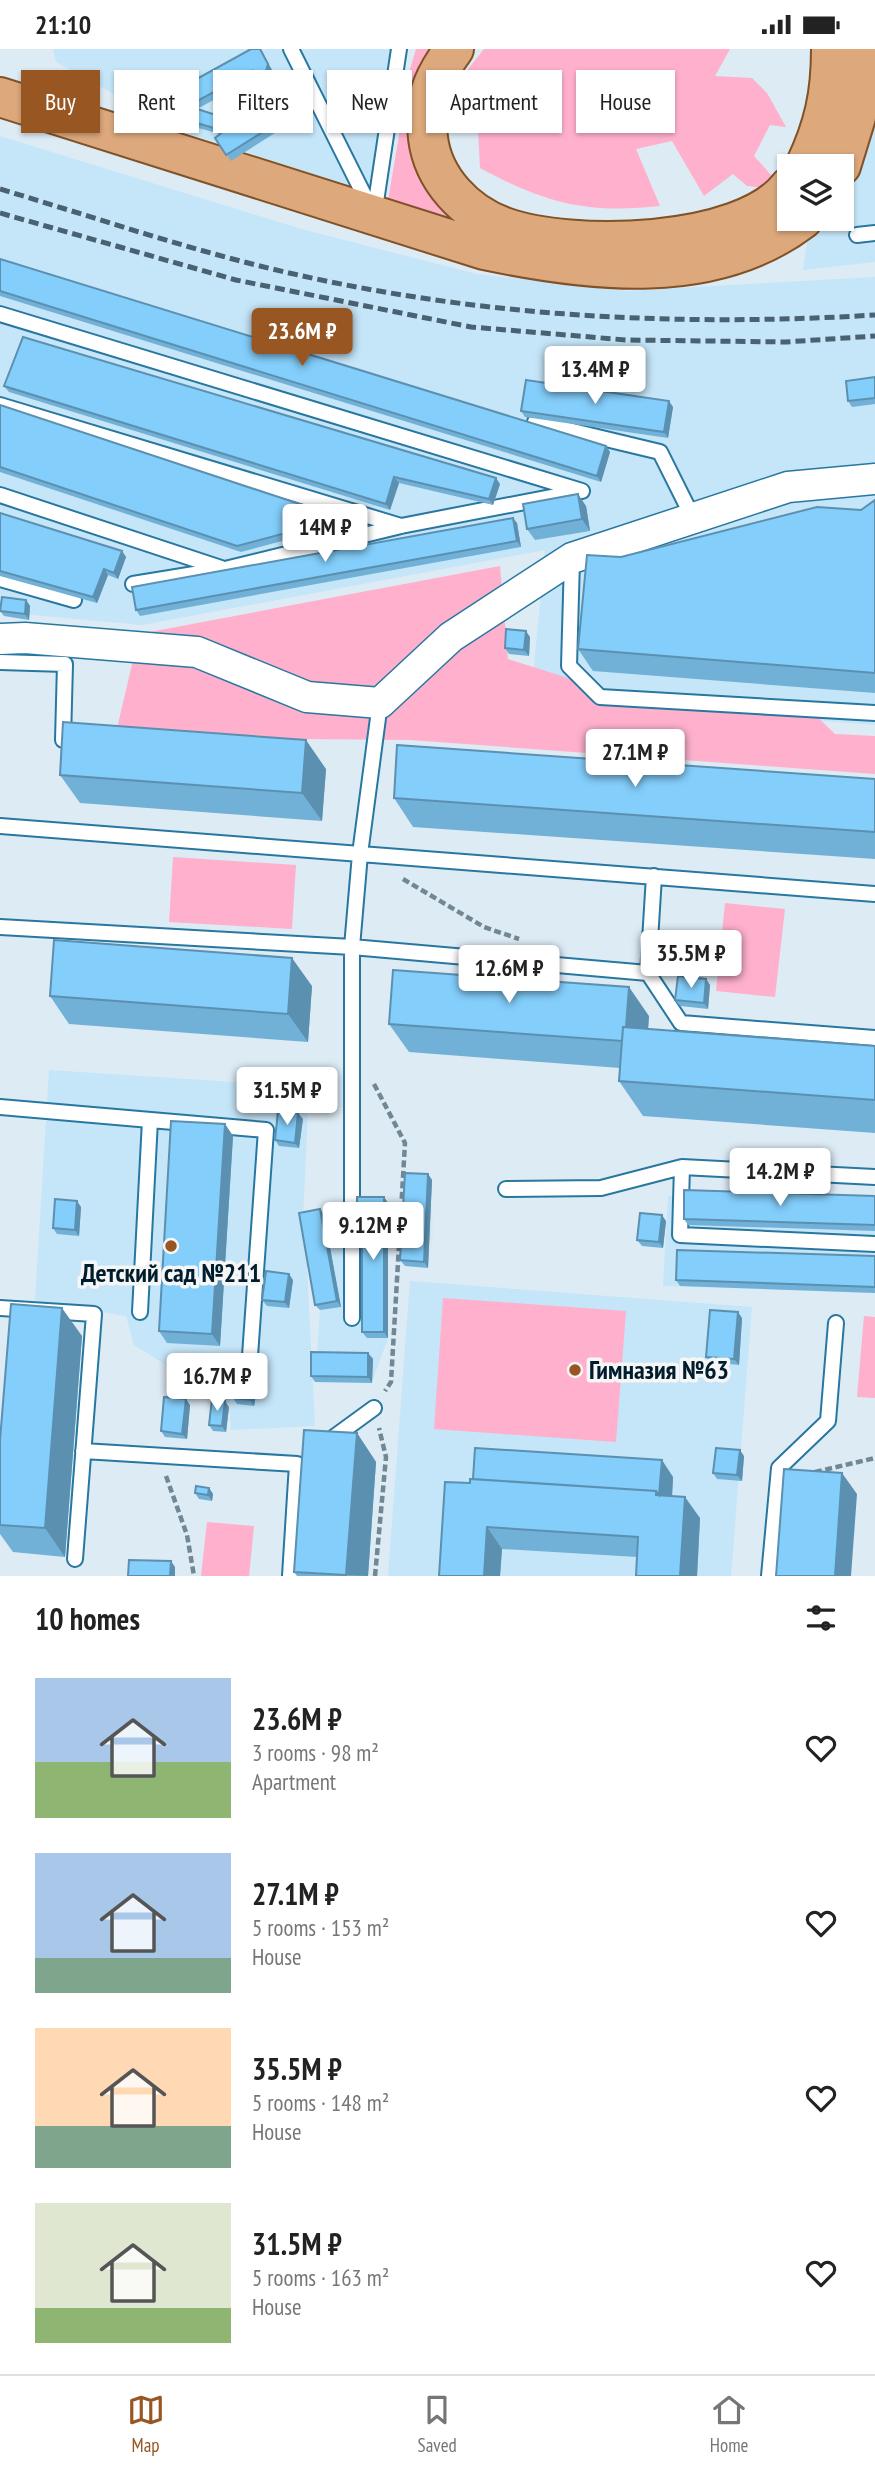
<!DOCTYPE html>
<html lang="en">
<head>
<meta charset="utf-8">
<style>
  body { margin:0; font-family:"PT Sans Narrow",sans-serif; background:#f2f2f2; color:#222; height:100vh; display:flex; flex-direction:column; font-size:26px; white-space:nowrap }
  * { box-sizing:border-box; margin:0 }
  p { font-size:23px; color:#767676 }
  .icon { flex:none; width:38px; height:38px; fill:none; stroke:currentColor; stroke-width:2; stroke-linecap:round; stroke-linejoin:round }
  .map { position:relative; height:1527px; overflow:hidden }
  .side { display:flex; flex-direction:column; background:#fff; flex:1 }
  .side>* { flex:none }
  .top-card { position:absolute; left:21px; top:21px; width:833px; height:63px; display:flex; gap:14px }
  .tools { position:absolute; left:777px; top:105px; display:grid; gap:14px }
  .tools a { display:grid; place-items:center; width:77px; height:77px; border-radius:0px; background:#fff; box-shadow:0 2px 5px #0004; font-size:35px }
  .price { position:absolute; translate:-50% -60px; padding:0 16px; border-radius:7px; background:#fff; color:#222; font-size:23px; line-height:46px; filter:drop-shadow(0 2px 4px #0008) }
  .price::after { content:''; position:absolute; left:50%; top:42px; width:21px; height:16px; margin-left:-10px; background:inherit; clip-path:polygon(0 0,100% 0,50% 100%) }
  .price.on { background:#975622; color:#fff }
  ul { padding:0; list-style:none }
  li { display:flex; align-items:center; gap:21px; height:175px; padding:0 35px }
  li span { display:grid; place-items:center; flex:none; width:196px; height:140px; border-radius:0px; color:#555 }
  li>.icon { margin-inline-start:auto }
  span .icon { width:84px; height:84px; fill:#fffc; stroke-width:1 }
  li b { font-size:30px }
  h2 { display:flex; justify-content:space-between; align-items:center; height:84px; padding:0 35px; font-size:30px }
  .chip { padding:0 24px; border-radius:0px; background:#fff; box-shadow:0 2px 5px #0004; font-size:24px; line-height:63px }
  .chip.on { background:#975622; color:#fff }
  .status { display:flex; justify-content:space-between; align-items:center; height:49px; padding:0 35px; background:#fff; direction:ltr }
  .status svg { height:19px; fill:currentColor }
  .menu { display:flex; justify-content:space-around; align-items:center; height:98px; border-top:2px solid #e0e0e0; background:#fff; font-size:19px; color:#767676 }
  .menu a { display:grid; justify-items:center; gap:4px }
  .menu .on { color:#975622 }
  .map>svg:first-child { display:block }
</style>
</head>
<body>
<div class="status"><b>21:10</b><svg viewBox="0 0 49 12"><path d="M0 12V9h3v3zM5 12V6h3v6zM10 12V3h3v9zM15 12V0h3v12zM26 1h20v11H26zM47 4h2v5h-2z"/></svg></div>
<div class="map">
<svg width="875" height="1527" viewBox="0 0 875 1527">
  <rect width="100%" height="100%" fill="#ddebf5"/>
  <path fill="#c5e5f8" d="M53 0H395L371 144 181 82 56 13Z
    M875 0V213L803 221 808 186 823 170H842V149L872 80Z
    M0 87 305 181 477 225 626 242 875 228V676L531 648 545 501 142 576 0 563Z
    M49 1021 309 1038 303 1170 324 1166 361 1176 388 1154V1289L372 1333H315L320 1261 305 1179 315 1377 231 1381 229 1355 134 1296 126 1267 35 1252Z
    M668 1147 875 1153V1244L663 1237Z
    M410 1232 752 1258 731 1527H388Z"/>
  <path fill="#ffb0cd" d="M416 0H433L418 25 486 188 387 157 399 87 401 51Z
    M484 0H730L715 27 752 29 767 44 786 78 770 76 754 107 772 127 765 139 747 137 733 125 704 147 672 92 636 100 660 157C587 165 545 154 480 119L478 79 468 20Z
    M500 517 508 610 618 645 803 654 835 685 875 687V725L410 691 115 688 139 585Z
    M173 808 296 816 292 880 169 873Z
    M725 854 785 860 775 948 716 942Z
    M443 1249 626 1262 616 1393 434 1380Z
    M864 1267 875 1268V1349L857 1348Z
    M207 1473 254 1477 249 1527H201Z"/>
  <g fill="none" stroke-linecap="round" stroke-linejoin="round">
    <g stroke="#2877a0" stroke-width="18">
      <path id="lane" d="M291 0 374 166 399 0
        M857 186 875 184
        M0 265 582 442 401 477 225 520 133 535
        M0 356 401 477
        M535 373 660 403 693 469
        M0 446 221 519
        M572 511 569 617 600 648 875 664
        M0 530 74 551
        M0 613 65 615 63 691
        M0 777 875 845
        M0 878 352 898 648 924 681 974 875 989
        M648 924 654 827
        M0 1058 266 1081 249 1321
        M682 1118 680 1186 875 1195
        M506 1140 601 1139 682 1118 875 1128
        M0 1259 94 1265 75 1510
        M140 1263 150 1071
        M352 1269V898L360 805 380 654
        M326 1394 374 1359
        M83 1402 297 1415 290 1527
        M769 1527 779 1419 828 1372 836 1274"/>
    </g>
    <g stroke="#2877a0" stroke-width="33">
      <path id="street" d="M0 590 25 589 197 603 307 648 380 654 451 588 572 509 788 438 875 430"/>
    </g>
    <g stroke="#805228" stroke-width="42">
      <path id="primary" d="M454 0C431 31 424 50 428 89 433 130 465 164 504 178 570 202 742 199 789 138
        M0 48 484 201C589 223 713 239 803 170
        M805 117C824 77 831 45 831 0
        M841 117 856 68 858 0"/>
    </g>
    <path stroke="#718794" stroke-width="4.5" stroke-dasharray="7 3.5" stroke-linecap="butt" d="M403 830 484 878 519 890
      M374 1035 405 1094 391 1333 385 1342
      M815 1423 875 1409
      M166 1427 187 1486 194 1527
      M375 1527 386 1408 379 1379"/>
    <use href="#lane" stroke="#fff" stroke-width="14"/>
    <use href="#street" stroke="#fff" stroke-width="30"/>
    <use href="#primary" stroke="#dca87c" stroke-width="38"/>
    <path stroke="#496170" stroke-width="5" stroke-dasharray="10 5" stroke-linecap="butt" d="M0 140C94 168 189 201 285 223 479 268 677 278 875 266
      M0 164 236 231 471 278 626 291 786 293 875 287"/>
  </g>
  <path fill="#71b1d8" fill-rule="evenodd" d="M251 0 272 21 262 55 278 82 231 112 215 89 220 85 177 73 173 67ZM250 31 246 47 222 68 197 60Z
    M0 210 606 397 610 403 601 433 0 247Z
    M875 328V355L852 358 848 352Z
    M4 337 500 435 493 456 399 434 390 461 9 343Z
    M0 356 342 469 346 475 241 503 0 423Z
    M673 358 668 389 525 368 521 362Z
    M875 451V644L593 622 578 600 621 508 861 461Z
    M586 457 590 482 535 491 527 480Z
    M0 464 122 502 126 508 118 530 108 526 97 554 0 527Z
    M517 474 521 498 140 567 136 561Z
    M26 551 30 557 29 571 4 567 0 562V559Z
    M530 588 529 607 509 605 505 599Z
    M326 720 322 772 80 754 60 726Z
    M875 730V810L413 778 394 749Z
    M706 930 710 936 708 960 680 957 675 951Z
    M312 937 308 993 69 975 50 947Z
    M649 967 648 980 875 997V1084L643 1067 619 1032 620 1019 409 1003 389 975Z
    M303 1070 299 1099 279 1097 275 1091Z
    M225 1075 233 1087 220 1297 167 1294 159 1282Z
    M428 1125 432 1131 428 1219 405 1217 400 1211Z
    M875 1147V1182L688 1176 684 1170Z
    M384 1148 388 1154V1289H367L362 1283V1176L357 1170Z
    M81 1158 79 1187 57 1185 53 1179Z
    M320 1160 324 1166 341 1258 320 1261 315 1256Z
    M666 1172 663 1199 642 1197 637 1191Z
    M875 1207V1244L680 1237 676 1231Z
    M293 1231 289 1259 267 1257 262 1251Z
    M742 1269 739 1316 710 1313 706 1308Z
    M82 1287 65 1508 13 1503 0 1485V1391Z
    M368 1304 373 1310 372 1334 315 1333 311 1327Z
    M256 1345 254 1357 237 1355 233 1349Z
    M190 1356 187 1390 165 1388 161 1382Z
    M229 1358 226 1383 213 1382 209 1376Z
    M357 1384 376 1413 368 1527H297L294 1523Z
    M744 1407 742 1432 717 1430 713 1424Z
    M673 1428 672 1447 700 1469 697 1527H636L637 1508 502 1500 500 1527 470 1434Z
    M209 1439 213 1445 212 1452 199 1450 195 1444Z"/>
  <path fill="#5c90b0" d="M260 0 262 2 272 21 262 55 278 82 257 53Z
    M669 352 673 358 668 389 664 383Z
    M606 397 610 403 601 433 597 427Z
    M394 428 399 434 390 461 386 455Z
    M496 429 500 435 493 456 489 450Z
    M578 445 586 457 590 482 582 470Z
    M513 469 517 474 521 498 517 492Z
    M122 502 126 508 118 530 114 524Z
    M104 520 108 526 97 554 93 548Z
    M26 551 30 557 29 571 25 565Z
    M526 582 530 588 529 607 524 601Z
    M306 691 326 720 322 772 302 744Z
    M292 909 312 937 308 993 288 965Z
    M706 930 710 936 708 960 704 954Z
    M629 938 649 967 645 1021 625 992Z
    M298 1064 303 1070 299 1099 295 1094Z
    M225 1075 233 1087 220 1297 212 1285Z
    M428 1125 432 1131 428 1219 424 1213Z
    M384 1148 388 1154V1289L384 1283Z
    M77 1152 81 1158 79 1187 75 1181Z
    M320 1160 324 1166 341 1258 337 1252Z
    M662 1166 666 1172 663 1199 659 1193Z
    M289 1225 293 1231 289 1259 285 1253Z
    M62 1259 82 1287 65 1508 45 1479Z
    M738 1263 742 1269 739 1316 734 1310Z
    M368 1304 373 1310 372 1334 368 1328Z
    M252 1339 256 1345 254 1357 250 1351Z
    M186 1350 190 1356 187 1390 182 1385Z
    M225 1352 229 1358 226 1383 222 1377Z
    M357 1384 376 1413 368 1527 346 1526Z
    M740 1401 744 1407 742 1432 737 1426Z
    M662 1411 673 1428 671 1468 656 1446Z
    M842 1424 857 1445 851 1527H835Z
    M209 1439 213 1445 212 1452 208 1446Z
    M685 1448 700 1469 697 1527H680Z
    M487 1478 502 1500 500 1527H484Z
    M171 1512 175 1518V1527H170Z"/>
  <path fill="#83cefb" stroke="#5c90b0" stroke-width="2" fill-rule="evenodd" d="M251 0H260L268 15 257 53 259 51 274 76 226 106 215 89 224 82 173 67 164 48ZM252 22 246 47 222 68 188 57Z
    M0 210 606 397 597 427 0 242Z
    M23 288 496 429 489 450 394 428 386 455 4 337Z
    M875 328V349L848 352 846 332Z
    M526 331 669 352 664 383 521 362Z
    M0 356 342 469 237 497 0 418Z
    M578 445 582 470 527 480 523 455Z
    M875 451V624L578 600 587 506 621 508 817 458 861 461Z
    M0 464 122 502 114 524 104 520 93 548 0 522Z
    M513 469 517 492 136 561 132 538Z
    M2 548 26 551 25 565 0 562Z
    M506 580 526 582 524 601 505 599Z
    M63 673 306 691 302 744 60 726Z
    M397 696 875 730V783L394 749Z
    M54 891 292 909 288 965 50 947Z
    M393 921 629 938 626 978H623L622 992 389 975Z
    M678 927 706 930 704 954 675 951Z
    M623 978 875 997V1051L619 1032Z
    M278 1062 298 1064 295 1094 275 1091Z
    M171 1072 225 1075 212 1285 159 1282Z
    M405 1124 428 1125 424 1213 400 1211Z
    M684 1141 875 1147V1176L684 1170Z
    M357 1148H384V1283H362V1170H357Z
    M55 1150 77 1152 75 1181 53 1179Z
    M320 1160 337 1252 315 1256 299 1164Z
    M640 1164 662 1166 659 1193 637 1191Z
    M677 1201 875 1207V1238L676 1231Z
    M266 1222 289 1225 285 1253 262 1251Z
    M11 1255 62 1259 45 1479 0 1476V1391Z
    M710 1261 738 1263 734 1310 706 1308Z
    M311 1303 368 1304V1328L311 1327Z
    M235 1337 252 1339 250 1351 233 1349Z
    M164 1348 186 1350 182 1385 161 1382Z
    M212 1350 225 1352 222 1377 209 1376Z
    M304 1381 357 1384 346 1526 294 1523Z
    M475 1399 662 1411 659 1446 656 1442 473 1430Z
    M716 1399 740 1401 737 1426 713 1424Z
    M784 1420 842 1424 835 1527H776Z
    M470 1430 656 1442V1446L685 1448 680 1527H636L638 1488 487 1478 484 1527H439L445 1433 470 1434Z
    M196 1437 209 1439 208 1446 195 1444Z
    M129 1511 171 1512 170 1527H128Z"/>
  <g fill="#975622" stroke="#f6f6f6" stroke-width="2.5">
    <circle cx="171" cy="1197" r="7"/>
    <circle cx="575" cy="1321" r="7"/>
  </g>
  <g text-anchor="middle" stroke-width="7" stroke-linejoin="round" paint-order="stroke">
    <g font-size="26" font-weight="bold" fill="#001d2e" stroke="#f6f6f6">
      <text x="171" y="1233">Детский сад №211</text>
      <text x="589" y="1330" text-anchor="start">Гимназия №63</text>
    </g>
  </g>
</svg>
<div class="tools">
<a><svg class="icon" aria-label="layers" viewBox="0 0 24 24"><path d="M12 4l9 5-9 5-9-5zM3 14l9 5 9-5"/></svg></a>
</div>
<b class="price on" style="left:302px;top:319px">23.6M ₽</b>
<b class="price" style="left:595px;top:357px">13.4M ₽</b>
<b class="price" style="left:325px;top:515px">14M ₽</b>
<b class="price" style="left:635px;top:740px">27.1M ₽</b>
<b class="price" style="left:691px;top:941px">35.5M ₽</b>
<b class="price" style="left:509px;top:956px">12.6M ₽</b>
<b class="price" style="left:287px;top:1078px">31.5M ₽</b>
<b class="price" style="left:780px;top:1159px">14.2M ₽</b>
<b class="price" style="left:373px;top:1213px">9.12M ₽</b>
<b class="price" style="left:217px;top:1364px">16.7M ₽</b>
<div class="top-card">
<a class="chip on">Buy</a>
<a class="chip">Rent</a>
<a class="chip">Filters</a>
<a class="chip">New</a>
<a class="chip">Apartment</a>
<a class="chip">House</a>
</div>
</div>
<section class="side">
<h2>10 homes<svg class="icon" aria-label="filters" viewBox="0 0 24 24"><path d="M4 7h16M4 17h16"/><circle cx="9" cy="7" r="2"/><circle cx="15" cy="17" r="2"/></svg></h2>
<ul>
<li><span style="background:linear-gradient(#a9c7e8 60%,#8fb573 0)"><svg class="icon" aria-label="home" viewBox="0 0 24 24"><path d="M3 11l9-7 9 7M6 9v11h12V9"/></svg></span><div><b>23.6M ₽</b><p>3 rooms · 98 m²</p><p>Apartment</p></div><svg class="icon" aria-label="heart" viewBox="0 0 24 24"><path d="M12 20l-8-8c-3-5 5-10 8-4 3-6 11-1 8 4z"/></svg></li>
<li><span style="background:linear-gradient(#a9c7e8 75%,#7fa58c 0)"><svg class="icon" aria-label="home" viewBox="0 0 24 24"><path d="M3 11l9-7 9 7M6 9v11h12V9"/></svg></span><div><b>27.1M ₽</b><p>5 rooms · 153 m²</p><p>House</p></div><svg class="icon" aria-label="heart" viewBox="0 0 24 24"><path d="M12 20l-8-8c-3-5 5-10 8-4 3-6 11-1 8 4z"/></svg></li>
<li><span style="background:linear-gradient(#ffd9b3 70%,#7fa58c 0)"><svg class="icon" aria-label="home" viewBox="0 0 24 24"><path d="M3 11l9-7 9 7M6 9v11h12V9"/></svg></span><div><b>35.5M ₽</b><p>5 rooms · 148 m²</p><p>House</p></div><svg class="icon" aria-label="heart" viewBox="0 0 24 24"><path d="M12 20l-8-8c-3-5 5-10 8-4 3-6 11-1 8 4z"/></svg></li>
<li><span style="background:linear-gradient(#dfe7d0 75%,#8fb573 0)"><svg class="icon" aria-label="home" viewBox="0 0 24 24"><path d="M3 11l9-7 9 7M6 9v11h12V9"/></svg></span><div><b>31.5M ₽</b><p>5 rooms · 163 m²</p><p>House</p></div><svg class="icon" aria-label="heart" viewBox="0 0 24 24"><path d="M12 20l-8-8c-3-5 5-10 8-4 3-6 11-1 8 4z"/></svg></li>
</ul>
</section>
<nav class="menu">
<a class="on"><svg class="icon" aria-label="map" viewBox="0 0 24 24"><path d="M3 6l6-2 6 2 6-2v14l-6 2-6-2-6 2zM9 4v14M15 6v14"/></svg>Map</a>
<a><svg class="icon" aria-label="saved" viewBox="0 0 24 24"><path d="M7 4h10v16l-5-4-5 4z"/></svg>Saved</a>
<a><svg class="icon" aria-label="home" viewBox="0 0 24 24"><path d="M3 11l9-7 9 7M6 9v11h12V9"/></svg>Home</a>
</nav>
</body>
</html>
